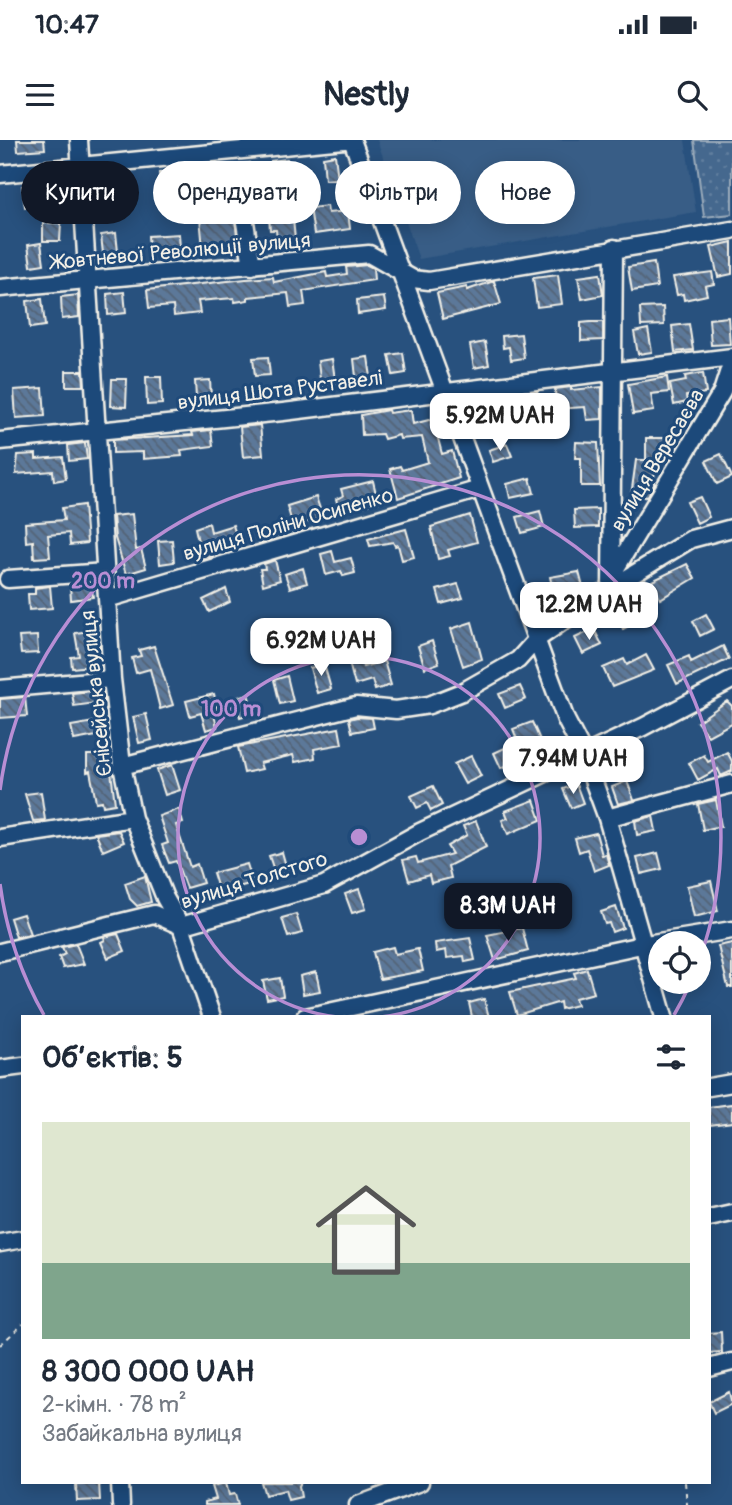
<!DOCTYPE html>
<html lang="uk">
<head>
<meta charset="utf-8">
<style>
  body { margin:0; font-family:Pangolin,sans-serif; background:#f2f2f3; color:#1f2937; height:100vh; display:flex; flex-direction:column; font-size:26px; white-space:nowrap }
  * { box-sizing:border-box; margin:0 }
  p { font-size:23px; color:#747a83 }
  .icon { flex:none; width:38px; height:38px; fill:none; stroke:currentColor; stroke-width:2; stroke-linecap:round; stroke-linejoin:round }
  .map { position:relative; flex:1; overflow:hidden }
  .details { position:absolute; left:21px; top:875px; width:690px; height:469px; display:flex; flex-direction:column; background:#fff; border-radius:0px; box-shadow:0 4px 18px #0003 }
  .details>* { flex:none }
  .top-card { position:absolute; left:21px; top:21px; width:691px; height:63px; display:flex; gap:14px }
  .fabs { position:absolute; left:648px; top:791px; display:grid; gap:14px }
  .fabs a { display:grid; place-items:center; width:63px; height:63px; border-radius:50%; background:#fff; box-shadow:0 4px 18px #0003; font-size:35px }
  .price { position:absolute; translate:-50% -60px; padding:0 16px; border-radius:14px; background:#fff; color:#222; font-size:23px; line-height:46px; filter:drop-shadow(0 2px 4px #0008) }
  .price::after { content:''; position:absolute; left:50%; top:42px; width:21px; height:16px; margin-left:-10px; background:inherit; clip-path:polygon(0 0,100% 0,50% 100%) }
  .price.on { background:#111827; color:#fff }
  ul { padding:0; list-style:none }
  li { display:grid; align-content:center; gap:14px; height:371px; padding:0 21px }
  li+li { border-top:2px solid #e0e1e3 }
  li span { display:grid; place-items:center; height:217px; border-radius:0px; color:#555 }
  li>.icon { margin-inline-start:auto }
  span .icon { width:126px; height:126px; fill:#fffc; stroke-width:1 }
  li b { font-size:30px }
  h2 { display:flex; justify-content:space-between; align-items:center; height:84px; padding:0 21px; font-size:30px }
  .chip { padding:0 24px; border-radius:32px; background:#fff; box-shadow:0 4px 18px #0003; font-size:24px; line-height:63px }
  .chip.on { background:#111827; color:#fff }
  .status { display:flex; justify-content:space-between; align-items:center; height:49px; padding:0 35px; background:#fff; direction:ltr }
  .status svg { height:19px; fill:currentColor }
  header { display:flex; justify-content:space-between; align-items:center; height:91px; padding:0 21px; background:#fff; font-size:32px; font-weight:800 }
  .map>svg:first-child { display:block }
</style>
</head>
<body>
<div class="status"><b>10:47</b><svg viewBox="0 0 49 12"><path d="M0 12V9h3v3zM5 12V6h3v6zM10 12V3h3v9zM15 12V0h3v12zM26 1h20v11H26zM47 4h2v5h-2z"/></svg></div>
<header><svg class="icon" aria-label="menu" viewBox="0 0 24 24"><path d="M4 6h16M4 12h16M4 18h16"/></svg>Nestly<svg class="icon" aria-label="search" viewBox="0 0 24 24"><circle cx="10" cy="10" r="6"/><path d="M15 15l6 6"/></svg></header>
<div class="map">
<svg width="732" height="1365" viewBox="0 0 732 1365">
  <defs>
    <pattern id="garden-dots" width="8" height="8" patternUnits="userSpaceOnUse" patternTransform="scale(1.75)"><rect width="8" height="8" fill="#45688e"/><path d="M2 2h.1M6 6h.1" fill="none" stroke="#607e9e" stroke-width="1.8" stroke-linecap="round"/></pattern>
    <pattern id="building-back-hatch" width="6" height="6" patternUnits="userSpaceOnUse" patternTransform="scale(1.75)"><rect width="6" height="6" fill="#5b7899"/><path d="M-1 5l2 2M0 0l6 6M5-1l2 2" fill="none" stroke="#536274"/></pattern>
  </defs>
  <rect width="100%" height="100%" fill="#28517e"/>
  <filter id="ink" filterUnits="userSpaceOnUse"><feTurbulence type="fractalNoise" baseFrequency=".0143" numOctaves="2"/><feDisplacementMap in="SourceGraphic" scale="14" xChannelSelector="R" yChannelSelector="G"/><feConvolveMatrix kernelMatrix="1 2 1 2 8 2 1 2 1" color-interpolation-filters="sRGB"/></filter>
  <g filter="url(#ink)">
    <path fill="#375d86" d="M377 0H685L696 72 419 119Z"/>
    <path fill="url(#garden-dots)" stroke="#9cacbb" stroke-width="2" d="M694 0H732V74L704 77Z"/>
    <path fill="url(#building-back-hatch)" stroke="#f4f1e8" stroke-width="2" d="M17 0H44L45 9 18 11Z
      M335 15 338 39 325 40 323 17Z
      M287 19 291 43 247 46 250 73 243 72 235 79 238 105 203 108 197 48 176 50 177 60 156 62 155 45 160 44 159 33 175 32V38L196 36 195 29 213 27 214 37 238 34 236 25 249 23 250 30 271 27V21Z
      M113 35 116 59 101 61 98 37Z
      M66 41 68 62 25 67 22 46Z
      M327 66 328 73 348 71 350 89 314 94 310 68Z
      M292 69 295 99 277 101 276 90H270L269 77H274L273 71Z
      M43 83H61L60 101H43Z
      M116 93 119 121 104 123 101 95Z
      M179 94 180 109 149 111 148 96Z
      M732 102V134L718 137 711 107Z
      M41 103 44 124 31 126 28 105Z
      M654 123 657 147 632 151 628 127Z
      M367 125 373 128 374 140 303 151 305 165 290 167 288 153 248 157V160L235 162 234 158 198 161 200 173 174 176 173 166 149 168 147 150 246 139 273 137 274 142 326 132 327 137 347 134 346 127Z
      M712 132 714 144 705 146 707 155 684 160 683 154 677 155 673 137Z
      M600 134 603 155 582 159 578 137Z
      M558 135 562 164 537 167 533 138Z
      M494 141 501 164 443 179 437 153 467 147V150Z
      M124 152 126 173 108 175 107 154Z
      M78 155 79 177 62 179 61 157Z
      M384 157 386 170 358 174 357 160Z
      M42 159 45 186 30 188 27 161Z
      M663 167 664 185 641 186 640 168Z
      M728 177 730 204 711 205 709 179Z
      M590 182H603V200L581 201V183Z
      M689 184 693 210 675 212 672 186Z
      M648 189 652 212 638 214 634 192Z
      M521 194 524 218 511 220 509 207 503 208 502 196Z
      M485 202 489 225 474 228 470 205Z
      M403 213 406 233 393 235 389 215Z
      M268 217 270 235 255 236 253 218Z
      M368 217 372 244 357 246 354 219Z
      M332 219 336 246 321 248 318 221Z
      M66 231H83L84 246H66Z
      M703 233 706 253 686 256 687 262 674 265 670 244 686 241 685 236Z
      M146 237H161L162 264 147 265Z
      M667 237 669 252 651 254 654 271 633 274 628 244Z
      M112 239H127L126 267 111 266Z
      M210 240 211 257 196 258 195 241Z
      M571 247V250L602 247V279L587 280 585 267 556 269 555 249Z
      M43 248 45 276 16 278 14 250Z
      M537 251 540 276 526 278 523 253Z
      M489 257 493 277 477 280 473 259Z
      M388 270 389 273 411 270 413 284 433 279 442 314 452 311 459 338 398 358 390 329 400 326 402 330 428 322 422 297 400 299 399 295 384 299 382 294 362 295 361 275Z
      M260 285 263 315 243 317 240 287Z
      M211 290 213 306 181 310 182 316 143 319V312L113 313V300L193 295 192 292Z
      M646 298H669V316H655L654 345 647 357 631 356 636 320H646Z
      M576 302 598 303 600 346H581V318H575Z
      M85 303 87 319 69 321 68 305Z
      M507 304 512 316 493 322 489 310Z
      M36 314V319L63 317 66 339 54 341 53 331 16 334 18 315Z
      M721 314 732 337 717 344 706 321Z
      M530 338 534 353 510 358 507 344Z
      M373 341 378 362 340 372 336 359 343 356 341 349Z
      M316 357 323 378 293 386 287 366Z
      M700 357 709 377 697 383 687 362Z
      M84 365 87 403 70 405 69 393 48 395 50 417 34 418 33 401 26 402 25 383 64 380 62 368Z
      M598 369V387L575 388 574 370Z
      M540 371 544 387 522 393 517 377Z
      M132 374 136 410 141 409 146 428 126 434 115 398 113 376Z
      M470 375 477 402 448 410 450 416 438 419 431 387Z
      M209 383 211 392 233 385 238 402 211 410 213 416 202 419 195 388Z
      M406 389 414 417 402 420 398 405 395 406 393 402 370 406 368 399Z
      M172 400 174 422 160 424 158 401Z
      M332 411 335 422 351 418 355 433 343 436 341 431 326 435 321 414Z
      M275 420 280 440 263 445 260 429H265L264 424Z
      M687 424 695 438 660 459 652 441Z
      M303 428 307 443 290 448 285 434Z
      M579 432 584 451 554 455 550 437Z
      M91 444 93 457 71 460 70 445Z
      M458 444 463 458 441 464 437 450Z
      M50 446 52 468 29 470 28 454H35V448Z
      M226 449 230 462 209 472 203 460Z
      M626 466 635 483 623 489 614 471Z
      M706 474 714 489 700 496 693 481Z
      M472 482 482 519 463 526 451 489Z
      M594 489 602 505 583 514 575 498Z
      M97 490 101 525 72 528 71 517 79 516 75 493Z
      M37 496 38 513 21 514 19 497Z
      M432 501 439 523 425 528 418 506Z
      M154 506 173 565 160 569 150 529 136 533 132 518 141 516 139 510Z
      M723 506 729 519 677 544 668 525 689 516 691 522Z
      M646 515 654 530 612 547 603 528 624 519 627 525Z
      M360 516 363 527 384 521 391 545 375 550 372 540 355 545 348 519Z
      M324 524 331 549 317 553 310 528Z
      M287 536 293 561 280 564 274 540Z
      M520 546 526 559 505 568 499 554Z
      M103 550 104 562 74 566 72 553Z
      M214 554 219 574H214L217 587 206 590 201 573 190 576 186 561Z
      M248 554 254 573 240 577 235 558Z
      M25 557 27 576 0 578V559Z
      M727 561 732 566V583L708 596 697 582Z
      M146 574 152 600 139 603 133 577Z
      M357 577 372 578 374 588 352 592 349 579Z
      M106 580 108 594 74 600 71 586Z
      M532 582 548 618 528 627 525 618 501 628 494 613 518 602 513 589Z
      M339 588 342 604 314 609 315 618 295 622 293 615 260 623 262 629 244 633 238 607Z
      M727 612 732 621V631L721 636 718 629 698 640 689 623 704 615 708 622Z
      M87 615H109L115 664 103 666 102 661 96 662 90 631 87 632Z
      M471 616 481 636 465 644 454 624Z
      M172 625 180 650 165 655 157 630Z
      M627 641 634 660 618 664 612 647Z
      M576 644 583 663 571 668 563 649Z
      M433 646 442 665 431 671 427 663 417 668 411 656Z
      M41 652 45 680 33 681 25 654Z
      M534 660 541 680 508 694 502 680 508 678 505 671Z
      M716 660 721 686 703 690 698 664Z
      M179 669 183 683 176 685 190 727 197 724 203 743 186 748 176 721 169 723 162 705 168 703 159 676Z
      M653 676 656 691 637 695 635 681Z
      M476 681 486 707 448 726 451 738 431 743 429 735 409 741 403 720 416 717 418 723 452 714 447 706 467 695 463 686Z
      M119 691 124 702 103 711 96 694Z
      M596 693 602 715 606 714 609 725 594 731 587 709 579 712 575 698Z
      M282 712 288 733 276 736 269 716Z
      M658 713 662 729 641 734 637 718Z
      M247 724 253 743 219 752 213 733Z
      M145 736 151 762 137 766 130 759 125 743Z
      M711 741 718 771 694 777 687 746Z
      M359 749 366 769 352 773 345 754Z
      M616 767 623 788 612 792 609 783 605 784 601 772Z
      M23 774 30 794 16 797 10 778Z
      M296 774 302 793 288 797 282 778Z
      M522 788 528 811 495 820 487 795Z
      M118 794 125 811 108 818 101 802 105 800 104 797Z
      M470 798 475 820 465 822 464 816 447 818 446 810 436 812 435 803Z
      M732 803V847H728L718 806Z
      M76 804 84 824 63 828 59 817 65 814 62 807Z
      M393 807 395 814 418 809 423 831 380 839 373 812Z
      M587 829 594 853 575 858 577 865 561 869 560 862 517 875 510 852 576 838 574 833Z
      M316 832 320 851 303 854 300 836Z
      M280 838 283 856 267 859 263 841Z
      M484 859 489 877H472L469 863Z
      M732 964V982L709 985V967Z
      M721 1192 722 1212 709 1213V1193Z
      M729 1252 732 1264 714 1273 709 1262Z
      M99 1342 100 1360 77 1361 76 1344Z
      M261 1342H301L299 1346 301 1357 288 1360 285 1350 265 1355Z
      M226 1343 229 1355 235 1354 238 1365H205V1362L216 1359 212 1346Z"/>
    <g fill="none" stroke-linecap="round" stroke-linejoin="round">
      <g stroke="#f4f1e8" stroke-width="21">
        <path id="minor" d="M79 0 112 539 122 626 133 678 165 758 181 786 212 877
          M352 0 566 580 583 613 607 678 664 877
          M0 34 344 0
          M245 82 252 126
          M0 148 369 114 413 139 429 141 732 90
          M0 301 283 272 732 217
          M612 435 722 252 732 221
          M8 439 105 432
          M611 448 614 108
          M107 459 480 349
          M0 549 112 539
          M122 626 356 566 396 570 429 565 462 552 518 520 536 500 611 448 691 399 732 388
          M607 678 732 644
          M0 698 133 678
          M0 812 154 774 181 786 324 745 420 692 643 587 732 540
          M305 877 646 804 732 790
          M0 929 23 926
          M709 947 732 943
          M709 1078 732 1073
          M0 1103 23 1099
          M709 1228 732 1222
          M120 1342 121 1365
          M358 1365 420 1342"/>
      </g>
      <path stroke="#f4f1e8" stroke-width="2" stroke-dasharray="5 5" stroke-linecap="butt" d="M0 1205 23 1184
        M685 1342 687 1365"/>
      <use href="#minor" stroke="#1f4a7a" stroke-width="16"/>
    </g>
  </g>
  <g fill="none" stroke="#b88ed4" stroke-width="3.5">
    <path d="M337 877A181 181 0 1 1 381 877"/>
    <path d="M690 844A362 362 0 0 1 674 875M44 875A362 362 0 0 1 0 744M0 650A362 362 0 1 1 699 821"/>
  </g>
  <g text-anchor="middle" stroke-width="6" stroke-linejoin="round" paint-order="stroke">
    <g font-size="21" fill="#f4f1e8" stroke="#1f4a7a">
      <text transform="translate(181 111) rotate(-5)" y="7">Жовтневої Революції вулиця</text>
      <text transform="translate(280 250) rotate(-7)" y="7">вулиця Шота Руставелі</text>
      <text transform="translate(657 320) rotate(-59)" y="7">вулиця Вересаєва</text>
      <text transform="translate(288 384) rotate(-16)" y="7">вулиця Поліни Осипенко</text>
      <text transform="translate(96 553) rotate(-96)" y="7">Єнісейська вулиця</text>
      <text transform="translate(254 740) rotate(-17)" y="7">вулиця Толстого</text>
    </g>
  </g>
  <circle cx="359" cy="697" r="10" fill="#b88ed4" stroke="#1f4a7a" stroke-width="3.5"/>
  <g font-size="21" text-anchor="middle" font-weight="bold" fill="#b88ed4" stroke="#1f4a7a" stroke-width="6" stroke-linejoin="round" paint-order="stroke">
    <text x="103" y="448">200 m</text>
    <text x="231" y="576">100 m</text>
  </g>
</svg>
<div class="fabs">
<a><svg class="icon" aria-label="locate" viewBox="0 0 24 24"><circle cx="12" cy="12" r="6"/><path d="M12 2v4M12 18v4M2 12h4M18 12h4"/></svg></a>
</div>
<b class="price" style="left:500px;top:313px">5.92M UAH</b>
<b class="price" style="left:589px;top:502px">12.2M UAH</b>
<b class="price" style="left:321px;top:538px">6.92M UAH</b>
<b class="price" style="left:573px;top:656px">7.94M UAH</b>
<b class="price on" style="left:508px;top:803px">8.3M UAH</b>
<div class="top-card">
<a class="chip on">Купити</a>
<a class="chip">Орендувати</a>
<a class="chip">Фільтри</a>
<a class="chip">Нове</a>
</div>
<section class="details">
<h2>Об’єктів: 5<svg class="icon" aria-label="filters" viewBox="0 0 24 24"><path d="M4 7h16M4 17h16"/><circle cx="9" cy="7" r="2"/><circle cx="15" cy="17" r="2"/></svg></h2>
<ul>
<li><span style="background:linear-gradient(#dfe7d0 65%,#7fa58c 0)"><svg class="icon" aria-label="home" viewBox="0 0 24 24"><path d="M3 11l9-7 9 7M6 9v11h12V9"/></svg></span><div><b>8 300 000 UAH</b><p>2-кімн. · 78 m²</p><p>Забайкальна вулиця</p></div></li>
</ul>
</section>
</div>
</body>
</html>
